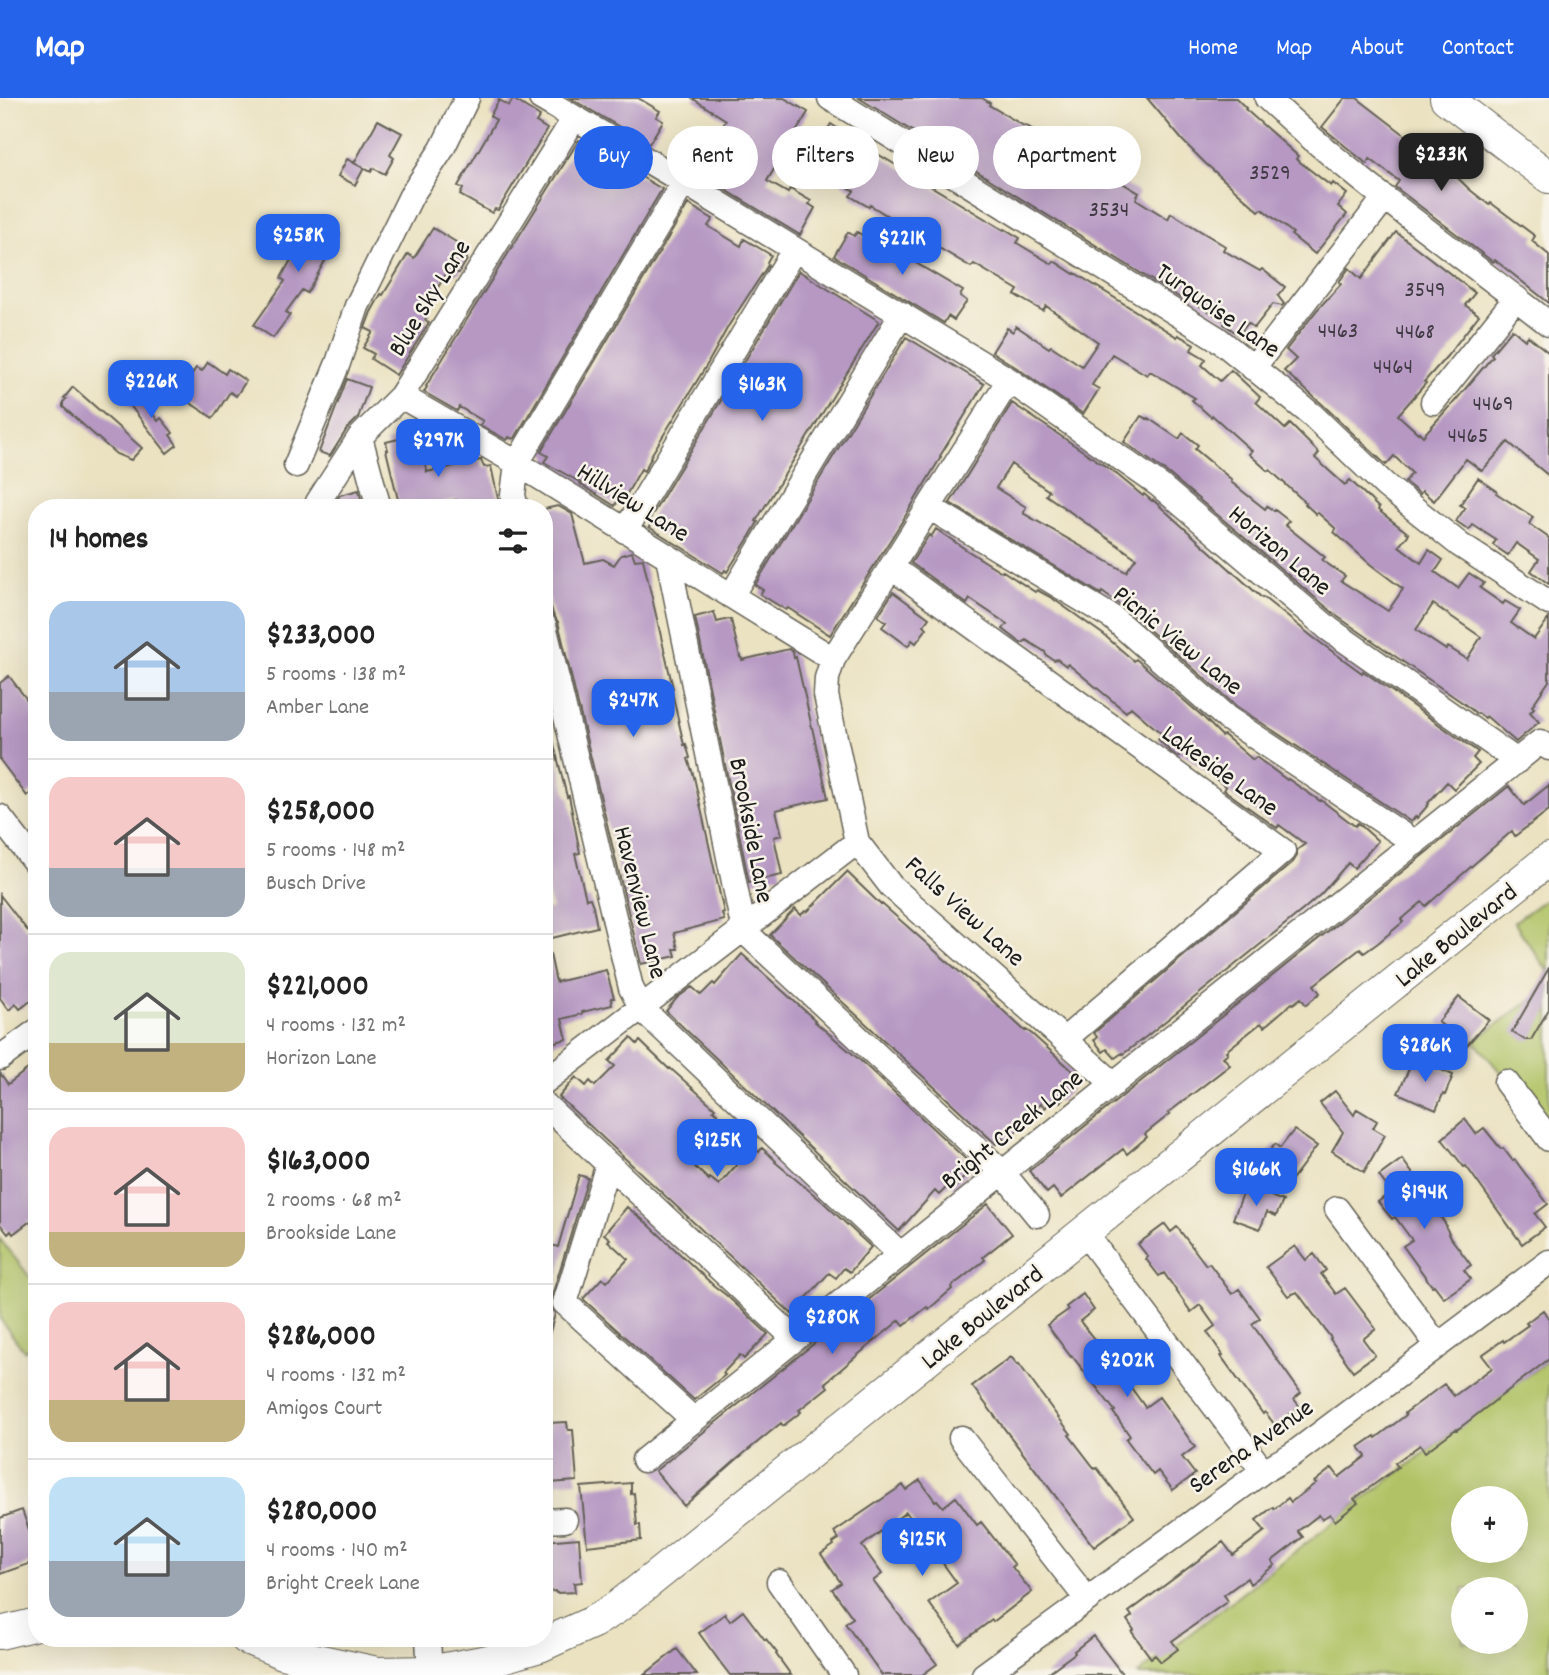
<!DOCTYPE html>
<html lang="en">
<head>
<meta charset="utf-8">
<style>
  body { margin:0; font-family:Dekko,sans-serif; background:#f6f6f6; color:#222; height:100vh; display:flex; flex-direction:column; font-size:26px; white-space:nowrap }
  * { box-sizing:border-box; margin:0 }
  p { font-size:23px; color:#767676 }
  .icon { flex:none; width:38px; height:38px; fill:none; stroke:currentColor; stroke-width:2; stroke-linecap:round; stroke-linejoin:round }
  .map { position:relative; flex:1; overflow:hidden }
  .side { position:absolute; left:28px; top:401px; width:525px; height:1148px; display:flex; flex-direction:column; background:#fff; border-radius:28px; box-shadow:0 7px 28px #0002 }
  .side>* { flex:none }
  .guide { position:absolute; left:574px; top:28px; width:665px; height:63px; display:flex; gap:14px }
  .tools { position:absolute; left:1451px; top:1388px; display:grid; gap:14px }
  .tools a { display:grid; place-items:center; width:77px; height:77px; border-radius:50%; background:#fff; box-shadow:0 7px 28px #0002; font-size:35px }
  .price { position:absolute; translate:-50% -60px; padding:0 16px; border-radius:14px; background:#2563eb; color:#fff; font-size:23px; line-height:46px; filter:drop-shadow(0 2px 4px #0008) }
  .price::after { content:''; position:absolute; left:50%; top:42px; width:21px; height:16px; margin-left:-10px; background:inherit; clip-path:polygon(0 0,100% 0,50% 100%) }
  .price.selected { background:#222; color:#fff }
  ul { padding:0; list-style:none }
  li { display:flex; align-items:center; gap:21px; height:175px; padding:0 21px }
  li+li { border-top:2px solid #e0e0e0 }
  li span { display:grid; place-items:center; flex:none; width:196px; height:140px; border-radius:21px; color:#555 }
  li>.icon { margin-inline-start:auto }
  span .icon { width:84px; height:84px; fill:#fffc; stroke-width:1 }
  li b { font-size:30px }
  h2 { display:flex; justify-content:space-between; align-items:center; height:84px; padding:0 21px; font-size:30px }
  .tag { padding:0 24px; border-radius:32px; background:#fff; box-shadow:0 7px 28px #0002; font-size:24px; line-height:63px }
  .tag.selected { background:#2563eb; color:#fff }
  header { display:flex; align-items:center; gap:42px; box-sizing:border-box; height:98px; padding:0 35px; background:#2563eb; color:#fff }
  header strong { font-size:33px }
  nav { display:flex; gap:38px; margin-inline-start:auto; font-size:24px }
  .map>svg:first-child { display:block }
</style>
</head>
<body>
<header>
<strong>Map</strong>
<nav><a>Home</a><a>Map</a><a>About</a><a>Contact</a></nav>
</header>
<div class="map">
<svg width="1549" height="1577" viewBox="0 0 1549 1577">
  <rect width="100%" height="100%" fill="#f7f3e8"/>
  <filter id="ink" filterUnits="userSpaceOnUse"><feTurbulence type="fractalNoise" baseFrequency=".0143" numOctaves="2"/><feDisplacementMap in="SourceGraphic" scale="14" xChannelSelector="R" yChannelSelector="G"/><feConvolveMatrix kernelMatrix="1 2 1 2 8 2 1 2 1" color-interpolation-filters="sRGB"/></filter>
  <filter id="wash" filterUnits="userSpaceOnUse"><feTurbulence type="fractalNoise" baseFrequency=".00686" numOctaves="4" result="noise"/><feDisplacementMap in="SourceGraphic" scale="28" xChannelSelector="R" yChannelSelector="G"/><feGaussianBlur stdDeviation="1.57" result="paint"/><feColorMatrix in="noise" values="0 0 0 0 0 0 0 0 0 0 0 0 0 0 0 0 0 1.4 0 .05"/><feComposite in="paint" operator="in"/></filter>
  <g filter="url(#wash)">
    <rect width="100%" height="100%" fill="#ebe2c1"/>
    <path fill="#b0c265" stroke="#666f40" stroke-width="2" fill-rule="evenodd" d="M1549 799V875L1514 824Z
      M1549 889V1032L1474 943Z
      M0 1141 37 1188V1243L24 1253 0 1221Z
      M1549 1261V1577H1137L1354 1408ZM1463 1400H1516V1452H1463ZM1463 1491H1516V1544H1463Z"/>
    <g id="blocks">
      <path fill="#b698c3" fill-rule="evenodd" d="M570 0H638L660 13 656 19 663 23 649 46Z
        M692 0H784L808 14 767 83 788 95 790 91 811 103 809 106 815 110 800 137 688 69 703 44 710 48 726 22Z
        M859 0H982L990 5 989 7 1024 28 1025 27 1139 95 1136 101 1168 121 1171 115 1225 148 1223 152 1260 173 1262 171 1285 189 1278 198 1284 206 1282 208 1273 206 1254 230 1248 225 1239 237 1224 226 1226 223 1184 199 1182 201 1166 191Z
        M1147 0H1236L1246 10 1245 11 1298 58 1296 61 1331 88 1333 85 1347 96 1338 108 1347 116 1315 156 1291 137 1293 135 1262 111 1259 113 1205 65 1183 43Z
        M1345 0H1357L1409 40 1408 41 1460 82 1469 91 1489 107 1491 105 1535 138 1532 143 1549 157V205L1495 162 1493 164 1395 89 1399 83 1370 61 1367 66 1322 29Z
        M513 1 540 18 536 24 547 31 498 112 495 111 492 115 460 97 463 91 458 88 496 22 490 18 499 2 509 8Z
        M378 22 402 35 390 57 394 60 385 76 373 70 371 74 354 65Z
        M831 26 846 36V37L1004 132 1005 131 1020 140 1017 145 1052 166 1054 163 1074 176 1075 175 1177 239 1178 237 1194 246 1191 252 1206 261 1202 267 1220 283 1231 272 1260 299 1256 304 1285 331 1290 326 1319 355 1315 360 1345 387 1350 382 1379 410 1378 412 1409 436 1399 448 1421 465 1429 452 1443 462 1435 474 1458 490 1469 475 1484 485 1480 490 1503 506 1505 503 1520 512 1511 525 1534 541 1549 520V583L1532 608 1534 610 1530 614 1539 624 1516 644 1486 618 1485 620 1478 615 1477 616 1463 605 1338 519 1169 376 1124 344 1141 318 1147 321 1148 320 1179 341 1183 335 1198 347 1195 351 1232 382 1231 384 1265 411 1267 408 1274 413 1275 412 1289 423 1285 427 1325 459 1322 462 1345 478 1341 483 1388 513 1403 491 1370 466 1334 434 1336 431 1317 414 1316 416 1305 406 1306 405 1270 372 1268 373 1249 356 1252 353 1212 317 1211 319 1192 302 1195 300 1150 273 1147 277 1112 256 1092 287 1099 291 1083 316 1017 270 992 254 1007 230 1013 234 1016 228 1049 250 1051 248 1082 268 1098 244 1046 208 1043 213 1015 197 1018 192 974 166 971 169 929 144 931 141 906 126 904 128 870 107 869 109 850 98 854 93 827 76 824 81 804 69ZM1433 506 1481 539 1467 561 1448 549 1446 552 1416 532Z
        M579 42 637 78 638 77 662 91 515 340 513 341 509 339 507 342 480 327 483 323 459 309 457 313 424 294 427 289 426 288 469 218Z
        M347 61 364 70 355 87 338 78Z
        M688 106 713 121 708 128 741 148 744 141 771 157 767 164 768 167 729 227 708 265 650 359 651 360 644 373 641 371 621 406 617 404 615 408 580 386 581 385 544 364 548 358 541 354Z
        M314 122 340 136 307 195 302 192 286 214 290 217 273 240 254 227 285 183 281 180 292 160 288 159 291 148 300 132 306 136Z
        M433 130 469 152 465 158 467 160 466 161 467 162 459 175H455L452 180 446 176 425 211 430 214 425 222 429 225 396 277 371 261 374 256 363 250 373 234 365 230 371 214 381 196 383 197 408 156 414 160Z
        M848 134 854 138 857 134 881 148 882 147 892 151 963 193 960 198 967 203 954 222 948 218 944 225 834 158Z
        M1396 134 1475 195 1465 207 1479 217 1447 258 1424 284 1426 285 1398 317 1418 335 1419 334 1423 338 1449 309H1450L1493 258 1491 256 1512 231 1525 242 1528 238 1549 255V378L1508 344 1482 373 1466 361 1434 403 1422 393 1420 396 1405 384 1412 375 1394 358 1386 367 1322 306 1284 273 1296 261 1286 252 1317 212 1341 186 1339 184 1349 170 1361 181Z
        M799 173 879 223 756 423 758 424 750 438 727 474 725 472 723 475 649 429 652 424 649 422Z
        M906 239 984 286 940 358 941 359 903 422 830 537 788 510 786 512 760 496 763 492 755 487Z
        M208 264 225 276 228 271 246 283 236 298 230 294 213 320 183 300 189 293 183 289 196 270 202 273Z
        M347 281 369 289 358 320 347 331 330 358 319 354Z
        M73 289 142 350 131 362 116 356 63 309V304L66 301 64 300Z
        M133 289 158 323 161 320 173 335 170 337 177 347 167 355 122 297Z
        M1012 305 1114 374 1143 398 1144 396 1152 403 1153 402 1262 500 1263 499 1314 540 1362 575 1363 573 1478 654 1473 660 1479 666 1454 691 1447 684 1428 705 1429 706 1417 720 1416 718 1411 724 1236 608 1123 509 1102 494 1101 496 950 405ZM1011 366 1049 393 1046 397 1136 460 1126 474 1023 415 1026 409 996 390Z
        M419 336 427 374 481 362 484 369 491 368 500 410H457L456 402 429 407V410H400L386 352H388L386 344Z
        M1478 380 1497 393 1496 395 1533 419 1529 426 1549 440V486L1531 473 1539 461 1516 445 1508 457 1493 447 1496 442 1473 427 1469 432 1456 423 1465 410 1460 407Z
        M359 392 363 410H339L337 402 340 397Z
        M558 408 572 416 585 465 603 461 614 467 621 457 632 454 635 462 643 461 673 590H671L684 647 686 646 690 660 688 661 694 679 724 815H722L724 822 674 835 678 851H674L676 858 641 866 558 524 553 516 544 483V411Z
        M936 431 968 453 1002 474 1003 473 1035 494 1037 492 1052 500 1104 537 1134 563 1136 561 1201 617 1222 638 1224 637 1253 662 1256 659 1287 682 1288 681 1320 703 1321 702 1355 728 1358 725 1378 743 1354 770 1348 765 1321 796 1304 811 1147 938 1123 956 1122 955 1115 960 1107 951 1103 954 1094 942 1097 939 1094 935 1293 764 1297 758V752L1305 746 1279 727 1277 730 1224 692 1226 689 1182 655 1178 659 1170 653 1158 641 1163 637 1131 609 1126 614 1068 566 1066 568 1057 561 1054 562 1046 557 1045 554 1026 542 1023 545H1021L1003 531 1007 526 970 501 967 506 911 465 929 437 931 439Z
        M893 494 929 520 924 527 927 530 916 545 912 542 908 548 882 529 886 524 878 518Z
        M714 514 717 524 729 521 731 522 740 559 741 558 742 562 789 551 793 554 794 560 796 559 828 700 776 712 782 737 774 739 782 777 749 784 695 519Z
        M9 578 37 615V690L27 698 0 662V585Z
        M544 626H549L567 699 569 698 580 755 575 756 586 801 590 800 593 808 597 829 544 842V812L552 811 544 779Z
        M1549 687V712L1515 738 1512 733 1426 808 1422 804 1401 822 1403 824 1378 845 1364 855 1360 851 1314 887 1320 895 1306 907 1301 900 1293 906 1292 905 1264 929 1261 925 1226 953 1228 955 1223 959 1230 967 1168 1015 1170 1016 1145 1036 1147 1039 1127 1056 1123 1051 1061 1100 1053 1090 1047 1095 1029 1073 1509 688 1524 707Z
        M847 774 881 807 882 806 942 859 982 893 1025 933 1026 932 1032 936 1076 976 1074 979 1079 983 1060 1004 1055 999 1045 1010 1041 1005 1007 1044 1002 1040 996 1046 770 837 795 811 801 817 805 813 807 814Z
        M0 797 37 845V898L20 911 16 906 9 912 0 900Z
        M544 856H550L556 884 606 872 614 900H611L612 907 582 914V916L562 921 567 941 544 947Z
        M742 856 815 922 814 923 861 963 974 1069 954 1090 950 1086 939 1097 935 1093 899 1133 666 913 677 900 692 889 701 897 713 885 715 887Z
        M1549 870V911L1531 942H1525L1512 934Z
        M1459 899 1489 922 1456 960 1440 947 1449 936 1444 932 1446 930 1438 924Z
        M631 940 637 946 640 943 669 971 670 970 715 1010 713 1012 718 1016 682 1057 709 1082 710 1080 719 1087 752 1049 759 1054 762 1050 776 1063 775 1064 823 1104 871 1149 850 1174 844 1170 836 1180 829 1175 792 1216 559 999 576 979 586 988 590 983 595 988 615 968 609 963Z
        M1414 960 1453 977 1445 997 1443 996 1436 1012 1398 995Z
        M37 964V1118L13 1136 11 1133 8 1136 0 1126V975L8 986Z
        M1335 993 1354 1017 1357 1011 1377 1023 1373 1030 1385 1037 1364 1074 1332 1053 1343 1034 1320 1005Z
        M1465 1021 1476 1036 1484 1030 1501 1051 1503 1050 1513 1063 1515 1062 1548 1106 1535 1116 1545 1129 1522 1146 1466 1068 1464 1069 1442 1041Z
        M1294 1032 1317 1048 1287 1088 1259 1067 1275 1046 1280 1050Z
        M1402 1061 1426 1094 1425 1095 1446 1127 1445 1128 1449 1135 1448 1136 1471 1167 1464 1172 1471 1181 1444 1200 1434 1187 1432 1188 1403 1148 1412 1142 1395 1119 1392 1121 1378 1104 1391 1094 1379 1078Z
        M579 1077 588 1080 551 1201V1210L555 1216 548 1241H544V1145L558 1149Z
        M1246 1088 1283 1103 1276 1118 1267 1114 1260 1131 1233 1121Z
        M988 1106 1012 1136 983 1159 985 1162 951 1189 952 1191 929 1211 927 1209 904 1227 900 1222 859 1256 825 1285 828 1289 799 1312 801 1314 783 1328 781 1325 736 1362 684 1408 655 1373Z
        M627 1109 648 1126 713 1187 726 1197 768 1236 744 1261 740 1257 723 1275 725 1277 694 1302 583 1201 602 1180 607 1184 628 1161 608 1143 610 1141 604 1136Z
        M1165 1126 1171 1134 1177 1129 1206 1167 1209 1165 1232 1196 1239 1191 1260 1220 1252 1226 1301 1295 1294 1301 1300 1309 1275 1327 1265 1314 1263 1316 1221 1258 1223 1257 1207 1234 1215 1228 1200 1207 1191 1214 1164 1175 1159 1178 1146 1161 1148 1159 1138 1146Z
        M1295 1148 1306 1162 1314 1156 1326 1172 1321 1176 1336 1196 1345 1190 1376 1231 1363 1241 1375 1257 1353 1273 1330 1241 1331 1240 1297 1194 1288 1198 1266 1169Z
        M1083 1196 1094 1212 1080 1223 1114 1267 1126 1257 1140 1274 1127 1284 1145 1309 1159 1299 1195 1349 1182 1359 1195 1376 1173 1392 1158 1373 1153 1377 1126 1341 1130 1338 1113 1314 1115 1313 1072 1258 1071 1259 1047 1227 1068 1212 1066 1209Z
        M1543 1212 1549 1221V1261L1457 1332 1456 1331 1425 1354 1420 1347 1395 1365 1398 1369 1354 1401 1358 1405 1335 1423 1330 1416 1322 1421 1319 1417 1298 1433 1303 1439 1272 1463 1275 1467 1250 1486 1247 1480 1224 1497 1228 1503 1172 1543 1178 1551 1161 1564 1155 1557 1151 1560 1132 1534 1134 1532 1127 1522 1132 1518 1129 1514 1223 1444 1233 1457 1265 1433 1256 1422 1273 1409 1274 1411 1288 1400 1291 1404 1316 1385 1314 1384 1332 1370 1339 1379 1366 1358 1359 1349 1375 1338 1376 1340 1406 1317 1405 1315 1444 1286 1454 1298 1492 1270 1482 1257 1503 1242 1504 1244 1528 1227 1526 1225Z
        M1011 1259 1018 1267 1019 1266 1055 1315 1071 1336 1069 1337 1095 1371 1097 1370 1134 1419 1094 1449 972 1288Z
        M567 1324 568 1332H573L577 1383 549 1385 546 1333H549L548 1325Z
        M920 1382 935 1403 937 1402 943 1409 956 1399 977 1427 981 1424 1015 1467 1012 1469 1032 1494 993 1524 992 1522 959 1546 929 1505 957 1485 906 1414 862 1448 882 1476 873 1483 937 1566 922 1577H882L845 1525 853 1520 832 1491 841 1485 821 1456 834 1447 833 1445 839 1441 834 1434 903 1387 906 1392Z
        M631 1385V1396L634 1395 637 1427H640L641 1442 587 1448 581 1389Z
        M22 1412 37 1454V1463L0 1476V1420Z
        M579 1440 582 1484 574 1485 575 1494 556 1495 555 1493 544 1494V1443Z
        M743 1513 765 1542 766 1541 777 1555 776 1556 791 1577H730L720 1564 699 1535 725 1516 730 1523Z
        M1093 1538 1123 1577H1045L1075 1555 1074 1553Z
        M677 1551 697 1577H644Z"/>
    </g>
  </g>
  <g filter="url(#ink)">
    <use href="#blocks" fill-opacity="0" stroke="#646156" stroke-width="2"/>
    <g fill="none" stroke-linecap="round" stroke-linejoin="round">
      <g stroke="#646156" stroke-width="27">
        <path id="minor" d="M541 0 684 84 1009 282 1159 387 1329 531 1517 663
          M830 0 1218 241 1312 317 1386 388 1460 447 1549 505
          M1267 0C1355 83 1454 151 1549 226
          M1253 270 1384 101
          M1009 282 833 561 827 580 826 597 857 744 891 788 1114 986
          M401 298 517 365 833 561
          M1433 304 1516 200
          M296 367 338 265 357 208 411 98 442 51 467 0
          M929 409 1113 520 1227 620 1415 745
          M316 410 318 404 360 339
          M379 410 360 339 401 298 574 21
          M516 410 513 397 517 365 684 84
          M625 433 794 152
          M668 459 744 833 1003 1075 1037 1117
          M891 469 1283 753 1065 941
          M731 498 902 216
          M544 527 631 890 642 911 901 1157
          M0 719 37 767
          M0 960 37 933
          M544 984 857 744
          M1506 984 1549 1041
          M544 1006 795 1241
          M608 1066 565 1205 694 1322
          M1337 1111 1438 1248
          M1084 1134 1263 1373
          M961 1340 1087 1501
          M644 1362 1540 644 1549 650
          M544 1423 565 1422
          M779 1484 844 1577
          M428 1540 430 1577
          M984 1577 1263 1373 1292 1357 1549 1164"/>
      </g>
      <g stroke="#646156" stroke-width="34">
        <path id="major" d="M1446 0 1549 79
          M0 1535 37 1526
          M246 1540 283 1555 377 1575 429 1574 488 1563 540 1548 593 1524 616 1510 644 1488 1549 761"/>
      </g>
      <use href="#minor" stroke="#fff" stroke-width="24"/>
      <use href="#major" stroke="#fff" stroke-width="32"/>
    </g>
  </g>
  <g text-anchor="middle" stroke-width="5" stroke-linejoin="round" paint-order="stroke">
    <g font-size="23" fill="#423b46">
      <text x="1270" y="81">3529</text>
      <text x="1109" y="118">3534</text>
      <text x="1425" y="198">3549</text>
      <text x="1338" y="239">4463</text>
      <text x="1415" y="240">4468</text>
      <text x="1393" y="275">4464</text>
      <text x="1493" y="312">4469</text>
      <text x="1468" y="344">4465</text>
    </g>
    <g font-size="26" fill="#1c1c1c" stroke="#f7f3e8">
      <text transform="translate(428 199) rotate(-58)" y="9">Blue Sky Lane</text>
      <text transform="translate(1219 211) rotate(35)" y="9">Turquoise Lane</text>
      <text transform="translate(634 403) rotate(32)" y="9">Hillview Lane</text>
      <text transform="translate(1281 451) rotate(40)" y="9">Horizon Lane</text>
      <text transform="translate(1179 541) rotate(39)" y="9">Picnic View Lane</text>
      <text transform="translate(1221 671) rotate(36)" y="9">Lakeside Lane</text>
      <text transform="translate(753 732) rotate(79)" y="9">Brookside Lane</text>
      <text transform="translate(642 804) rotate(76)" y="9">Havenview Lane</text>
      <text transform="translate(966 812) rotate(42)" y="9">Falls View Lane</text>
      <text transform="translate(1455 836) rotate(-39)" y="9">Lake Boulevard</text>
      <text transform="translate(1011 1030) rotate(-39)" y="9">Bright Creek Lane</text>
      <text transform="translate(981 1218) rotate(-39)" y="9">Lake Boulevard</text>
      <text transform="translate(1250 1347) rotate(-35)" y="9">Serena Avenue</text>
    </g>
  </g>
</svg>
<div class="tools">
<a>+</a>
<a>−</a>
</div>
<b class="price selected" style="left:1441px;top:95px">$233K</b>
<b class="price" style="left:298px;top:176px">$258K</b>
<b class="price" style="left:902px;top:179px">$221K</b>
<b class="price" style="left:151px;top:322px">$226K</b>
<b class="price" style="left:762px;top:325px">$163K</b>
<b class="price" style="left:438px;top:381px">$297K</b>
<b class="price" style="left:633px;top:641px">$247K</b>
<b class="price" style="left:1425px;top:986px">$286K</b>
<b class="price" style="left:717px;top:1081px">$125K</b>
<b class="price" style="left:1256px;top:1110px">$166K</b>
<b class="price" style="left:1424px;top:1133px">$194K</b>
<b class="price" style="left:832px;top:1258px">$280K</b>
<b class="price" style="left:1127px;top:1301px">$202K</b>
<b class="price" style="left:922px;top:1480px">$125K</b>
<div class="guide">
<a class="tag selected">Buy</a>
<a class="tag">Rent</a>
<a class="tag">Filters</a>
<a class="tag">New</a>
<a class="tag">Apartment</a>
</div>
<section class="side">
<h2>14 homes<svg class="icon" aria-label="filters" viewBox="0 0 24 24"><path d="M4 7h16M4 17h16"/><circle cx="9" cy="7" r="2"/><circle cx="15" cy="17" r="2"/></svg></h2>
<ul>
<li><span style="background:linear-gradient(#a9c7e8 65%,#9aa5b1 0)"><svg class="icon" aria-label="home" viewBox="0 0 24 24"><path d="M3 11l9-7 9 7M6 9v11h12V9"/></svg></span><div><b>$233,000</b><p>5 rooms · 138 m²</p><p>Amber Lane</p></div></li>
<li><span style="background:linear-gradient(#f6c9c9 65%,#9aa5b1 0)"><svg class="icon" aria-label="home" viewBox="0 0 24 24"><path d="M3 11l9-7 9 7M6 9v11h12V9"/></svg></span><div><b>$258,000</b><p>5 rooms · 148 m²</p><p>Busch Drive</p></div></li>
<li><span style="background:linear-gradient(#dfe7d0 65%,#c2b280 0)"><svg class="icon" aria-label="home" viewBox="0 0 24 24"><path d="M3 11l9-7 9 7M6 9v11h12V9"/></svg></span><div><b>$221,000</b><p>4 rooms · 132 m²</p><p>Horizon Lane</p></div></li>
<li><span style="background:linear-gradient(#f6c9c9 75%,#c2b280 0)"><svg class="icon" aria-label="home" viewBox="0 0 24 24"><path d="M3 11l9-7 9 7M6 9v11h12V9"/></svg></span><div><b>$163,000</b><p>2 rooms · 68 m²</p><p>Brookside Lane</p></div></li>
<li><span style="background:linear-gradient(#f6c9c9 70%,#c2b280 0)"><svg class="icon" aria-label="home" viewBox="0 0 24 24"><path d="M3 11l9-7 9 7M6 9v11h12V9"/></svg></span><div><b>$286,000</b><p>4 rooms · 132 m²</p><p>Amigos Court</p></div></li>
<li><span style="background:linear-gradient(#bfe0f5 60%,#9aa5b1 0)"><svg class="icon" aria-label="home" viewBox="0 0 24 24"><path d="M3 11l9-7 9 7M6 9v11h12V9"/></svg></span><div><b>$280,000</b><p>4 rooms · 140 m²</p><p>Bright Creek Lane</p></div></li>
</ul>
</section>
</div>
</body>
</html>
